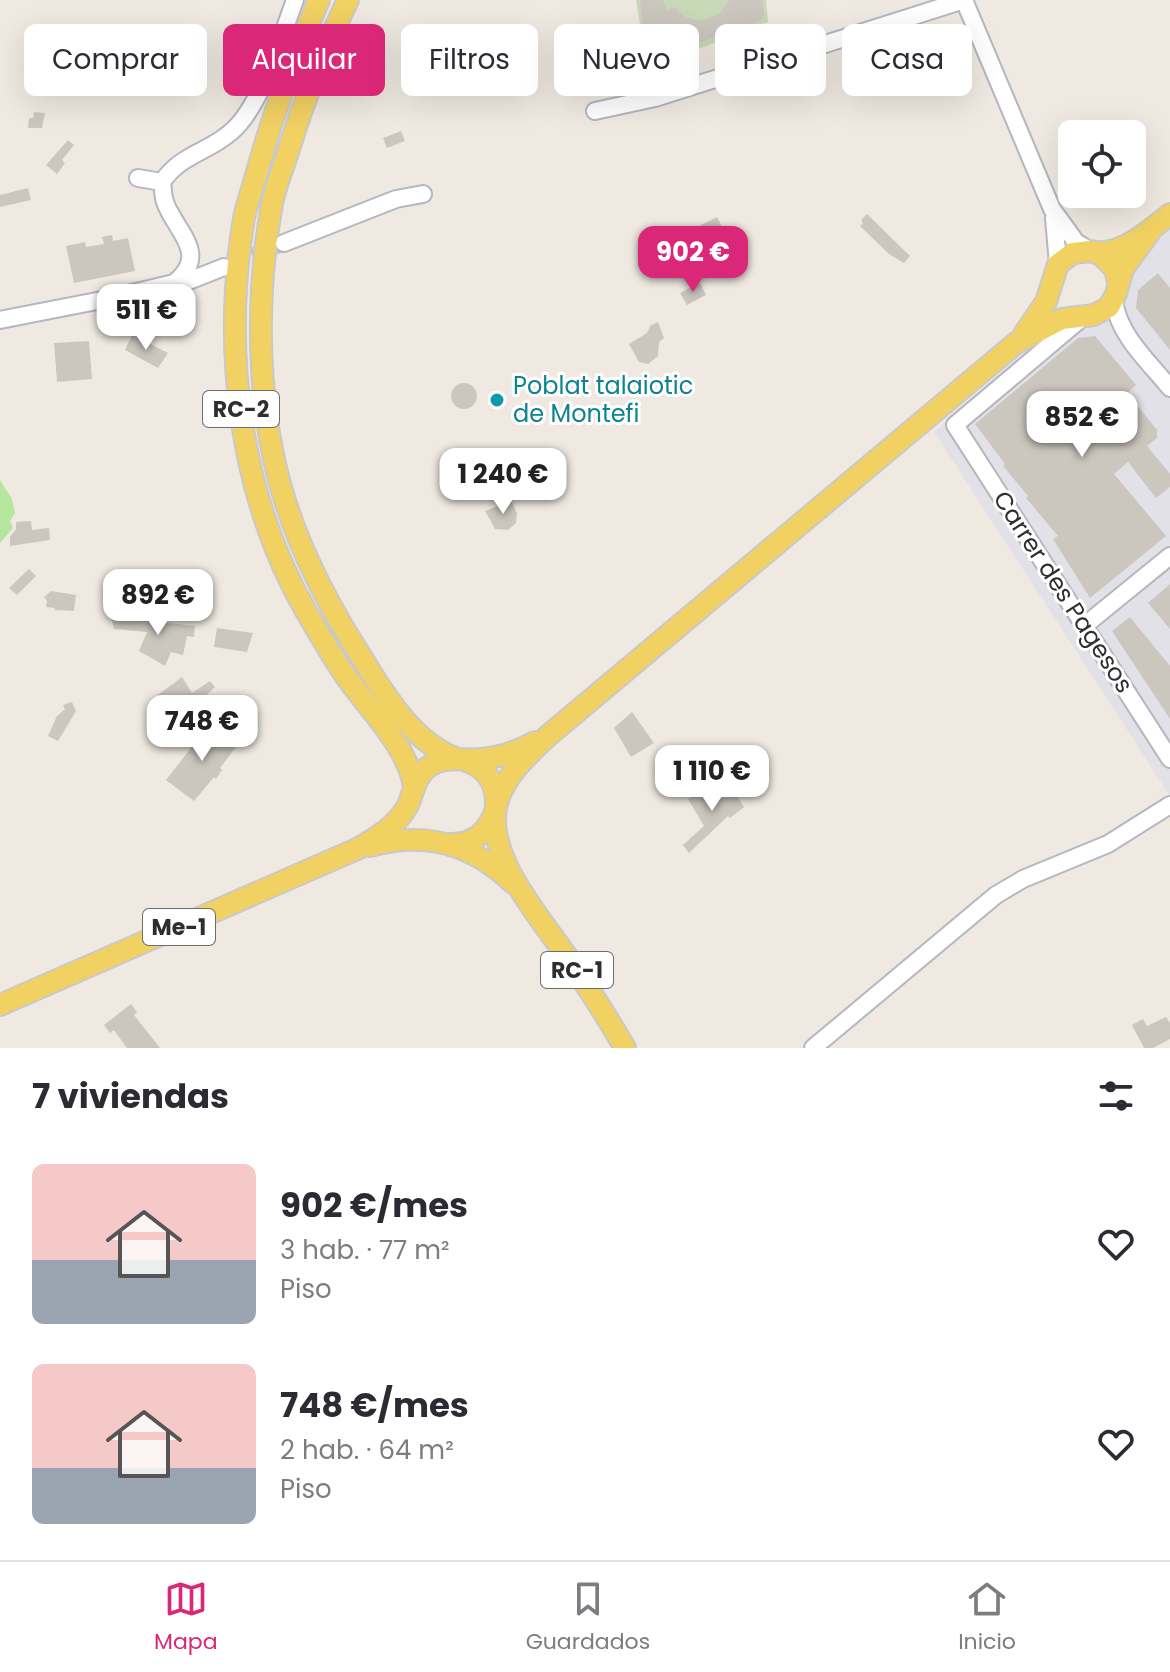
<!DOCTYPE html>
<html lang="es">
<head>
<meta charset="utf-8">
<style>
  body { margin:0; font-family:Poppins,sans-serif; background:#f2f2f3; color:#2b2b33; height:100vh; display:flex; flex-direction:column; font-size:30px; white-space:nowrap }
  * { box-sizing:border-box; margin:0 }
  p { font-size:26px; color:#7c7c81 }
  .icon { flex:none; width:44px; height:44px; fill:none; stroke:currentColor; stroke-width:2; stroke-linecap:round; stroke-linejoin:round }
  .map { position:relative; height:1048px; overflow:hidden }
  .drawer { display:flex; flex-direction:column; background:#fff; flex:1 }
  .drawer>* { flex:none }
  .guide { position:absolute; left:24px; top:24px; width:1122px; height:72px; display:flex; gap:16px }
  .fabs { position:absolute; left:1058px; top:120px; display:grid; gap:16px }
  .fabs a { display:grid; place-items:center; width:88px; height:88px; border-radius:12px; background:#fff; box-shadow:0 8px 32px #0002; font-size:40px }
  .price { position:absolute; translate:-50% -68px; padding:0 18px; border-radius:16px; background:#fff; color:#222; font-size:26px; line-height:52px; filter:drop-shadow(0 2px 4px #0008) }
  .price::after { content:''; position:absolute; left:50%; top:48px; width:24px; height:18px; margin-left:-12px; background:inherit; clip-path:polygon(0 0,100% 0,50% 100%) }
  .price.active { background:#db2777; color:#fff }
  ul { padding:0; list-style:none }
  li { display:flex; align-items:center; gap:24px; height:200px; padding:0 32px }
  li span { display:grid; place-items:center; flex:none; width:224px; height:160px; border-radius:12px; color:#555 }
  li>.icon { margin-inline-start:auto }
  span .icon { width:96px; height:96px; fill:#fffc; stroke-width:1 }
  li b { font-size:34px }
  h2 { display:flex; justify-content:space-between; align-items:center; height:96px; padding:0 32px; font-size:34px }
  .tag { padding:0 28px; border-radius:12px; background:#fff; box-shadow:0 8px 32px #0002; font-size:28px; line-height:72px }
  .tag.active { background:#db2777; color:#fff }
  .menu { display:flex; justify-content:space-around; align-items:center; height:112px; border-top:2px solid #e1e1e2; background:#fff; font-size:22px; color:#7c7c81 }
  .menu a { display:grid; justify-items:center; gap:4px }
  .menu .active { color:#db2777 }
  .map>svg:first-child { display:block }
</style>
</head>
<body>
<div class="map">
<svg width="1170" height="1048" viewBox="0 0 1170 1048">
  <rect width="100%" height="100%" fill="#efe9e1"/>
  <path fill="#e3e1e8" d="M1170 228V796L934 432 1042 336 1102 325 1122 306 1126 280 1143 250Z"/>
  <path fill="#b6e59e" d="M0 480 12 499 15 513 10 521 13 528 0 543Z"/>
  <path fill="#c8d9b8" d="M636 0H766L768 22 647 69Z"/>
  <path fill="#cbc7bf" d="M640 0H663L667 11 674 7 685 17 700 21 719 14 729 0H762L764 15 761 20 655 59 646 51Z
    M34 112 45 113 42 128H28L29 118H33Z
    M401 131 405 141 387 148 383 138Z
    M68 140 74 145 62 160 65 163 57 174 46 165Z
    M28 188 31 200 0 207V195Z
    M867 214 910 256 904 263 889 254 860 226 863 223 861 220Z
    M717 217 731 245 712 255 714 259 686 271 681 257 704 245 695 228Z
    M112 235 113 241 128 238 135 271 74 283 66 246 85 242 86 247 104 244 102 237Z
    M1158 273 1170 288V350L1136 308 1138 290Z
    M700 283 706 295 687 305 680 293Z
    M128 309 131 324 106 328 104 313Z
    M658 322 664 338 659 342 658 356 648 364 639 362 629 344 647 333 651 325Z
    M132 335 168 353 158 368 125 350Z
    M1095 336 1136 385 1127 393 1157 430V438L1147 446 1170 474V487L1156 498 1128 462 1114 474 1166 536 1090 598 1053 539 1058 536 1026 498 1028 496 1003 466 1005 464 975 424 1078 338Z
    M89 341 92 379 57 382 54 343Z
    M451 396a13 13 0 1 1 26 0a13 13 0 1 1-26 0Z
    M511 501 517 513 516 523 508 530 495 529 485 511Z
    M31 521 32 530 49 528 50 540 10 546V537L16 529V522Z
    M29 569 36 576 17 595 9 588Z
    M1170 584V629L1148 603Z
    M51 591 76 595 74 611 54 610 55 608 46 607 47 601 44 597Z
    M111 617 195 626 194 637 187 636 183 655 171 652 165 666 139 651 147 632 114 629Z
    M1130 617 1170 666V719L1112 631Z
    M217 628 253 633 247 652 214 647Z
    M182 677 192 693 210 681 215 687 195 706 170 716 158 695Z
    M72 702 76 711 58 741 48 736 57 716 65 709 63 705Z
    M632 712 654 743 631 757 614 728Z
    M220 728 239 743 220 768 222 770 216 779 214 777 194 801 166 780 205 730 213 737Z
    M712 768 719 779 708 786 702 775Z
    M708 786 718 801 733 790 744 807 730 818 728 816 689 853 683 845 704 826 688 799Z
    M131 1004 137 1012 134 1015 160 1048H127L114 1030 110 1033 104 1025Z
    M1166 1017 1170 1023V1039L1153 1048H1144L1132 1025 1143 1019 1147 1026Z"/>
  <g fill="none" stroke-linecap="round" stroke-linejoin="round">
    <path stroke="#c8c4bd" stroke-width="16" stroke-dasharray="16 8" stroke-linecap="butt" d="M230 265 284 243"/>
    <g stroke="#b4b7c1" stroke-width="20">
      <path id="minor" d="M964 0 1052 209 1076 242 1091 251
        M595 111 655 98 964 0
        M138 178 162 182C163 189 163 196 165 202 175 231 211 254 174 283
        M162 182C181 154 207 153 231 132 261 107 281 37 295 0
        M1054 218 1058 264
        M284 243 396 199 423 194
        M1114 300C1118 335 1149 362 1170 388
        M1083 317 955 425 1170 759
        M0 320 107 299 174 283 181 284 224 267
        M1084 626 1170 556
        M813 1048 996 895 1023 879 1108 844 1170 805"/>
    </g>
    <g stroke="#c9c9c9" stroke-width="24">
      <path id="major" d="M319 0C295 54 275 108 259 165 254 183 248 200 244 218 222 349 239 496 307 613 319 633 331 655 345 675 368 709 408 746 414 787
        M348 0C324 49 304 100 288 152 283 169 275 187 272 204 255 298 256 412 286 504 303 556 328 604 357 650 382 690 411 743 458 759
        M1095 252C1122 255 1150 230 1170 214
        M1024 334 1046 302 1058 264 1073 253 1091 251 1101 255 1115 269 1118 282
        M463 760C485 766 497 783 496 806
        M449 844C472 845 488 833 495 811
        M370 846C425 831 471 843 513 883
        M0 1005 357 849C376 838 398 825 408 805 414 791 415 777 428 767 445 755 463 761 482 759 501 757 519 751 535 742
        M625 1048C610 1022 593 995 576 970 549 927 486 862 496 808 502 777 528 755 549 735L1016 343 1062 319 1094 315 1109 307 1116 294 1123 269 1152 229"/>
    </g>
    <use href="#minor" stroke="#fff" stroke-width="16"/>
    <use href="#major" stroke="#f2d163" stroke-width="20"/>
  </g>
  <circle fill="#0f9aa8" stroke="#fff" stroke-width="3" cx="497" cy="400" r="8"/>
  <g text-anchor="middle" stroke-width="6" stroke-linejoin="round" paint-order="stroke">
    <g fill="#fff" stroke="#6d6d6d" stroke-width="2">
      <rect x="203" y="391" width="76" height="36" rx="6"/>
      <rect x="143" y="909" width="72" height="36" rx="6"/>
      <rect x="541" y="952" width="72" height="36" rx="6"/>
    </g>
    <g font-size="22" font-weight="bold" fill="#2e2e2e">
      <text x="241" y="417">RC-2</text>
      <text x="179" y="935">Me-1</text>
      <text x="577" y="978">RC-1</text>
    </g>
    <g font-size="24" fill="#0d838f" stroke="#fff" text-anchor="start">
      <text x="513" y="394">Poblat talaiotic<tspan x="513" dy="28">de Montefi</tspan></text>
    </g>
    <g font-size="24" fill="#2e2e2e" stroke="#fff">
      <text transform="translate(1063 592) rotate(57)" y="8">Carrer des Pagesos</text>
    </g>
  </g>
</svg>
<div class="fabs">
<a><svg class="icon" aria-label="locate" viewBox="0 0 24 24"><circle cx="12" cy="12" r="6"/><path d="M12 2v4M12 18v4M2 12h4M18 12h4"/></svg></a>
</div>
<b class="price active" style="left:693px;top:294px">902 €</b>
<b class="price" style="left:146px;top:352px">511 €</b>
<b class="price" style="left:1082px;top:459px">852 €</b>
<b class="price" style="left:503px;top:516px">1 240 €</b>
<b class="price" style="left:158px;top:637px">892 €</b>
<b class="price" style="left:202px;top:763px">748 €</b>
<b class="price" style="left:712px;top:813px">1 110 €</b>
<div class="guide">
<a class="tag">Comprar</a>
<a class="tag active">Alquilar</a>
<a class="tag">Filtros</a>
<a class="tag">Nuevo</a>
<a class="tag">Piso</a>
<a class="tag">Casa</a>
</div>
</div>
<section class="drawer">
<h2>7 viviendas<svg class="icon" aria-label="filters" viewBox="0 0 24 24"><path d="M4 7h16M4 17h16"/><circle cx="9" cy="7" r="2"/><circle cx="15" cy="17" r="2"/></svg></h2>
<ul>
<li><span style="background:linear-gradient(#f6c9c9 60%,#9aa5b1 0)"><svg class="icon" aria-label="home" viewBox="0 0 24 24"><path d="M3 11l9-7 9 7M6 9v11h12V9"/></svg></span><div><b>902 €/mes</b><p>3 hab. · 77 m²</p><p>Piso</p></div><svg class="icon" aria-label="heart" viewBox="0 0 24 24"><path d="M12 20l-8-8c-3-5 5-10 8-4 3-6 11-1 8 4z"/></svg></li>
<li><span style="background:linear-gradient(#f6c9c9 65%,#9aa5b1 0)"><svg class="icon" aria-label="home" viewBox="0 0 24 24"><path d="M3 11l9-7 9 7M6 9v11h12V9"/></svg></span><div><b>748 €/mes</b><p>2 hab. · 64 m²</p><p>Piso</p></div><svg class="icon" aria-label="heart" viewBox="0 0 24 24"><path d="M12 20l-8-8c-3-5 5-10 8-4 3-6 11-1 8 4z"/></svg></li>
</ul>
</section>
<nav class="menu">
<a class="active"><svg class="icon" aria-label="map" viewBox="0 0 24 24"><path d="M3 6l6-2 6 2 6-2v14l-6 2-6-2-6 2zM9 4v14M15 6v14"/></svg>Mapa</a>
<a><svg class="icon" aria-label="saved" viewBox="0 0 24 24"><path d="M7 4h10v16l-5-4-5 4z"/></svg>Guardados</a>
<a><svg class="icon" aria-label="home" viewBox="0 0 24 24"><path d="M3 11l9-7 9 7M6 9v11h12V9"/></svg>Inicio</a>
</nav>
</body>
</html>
